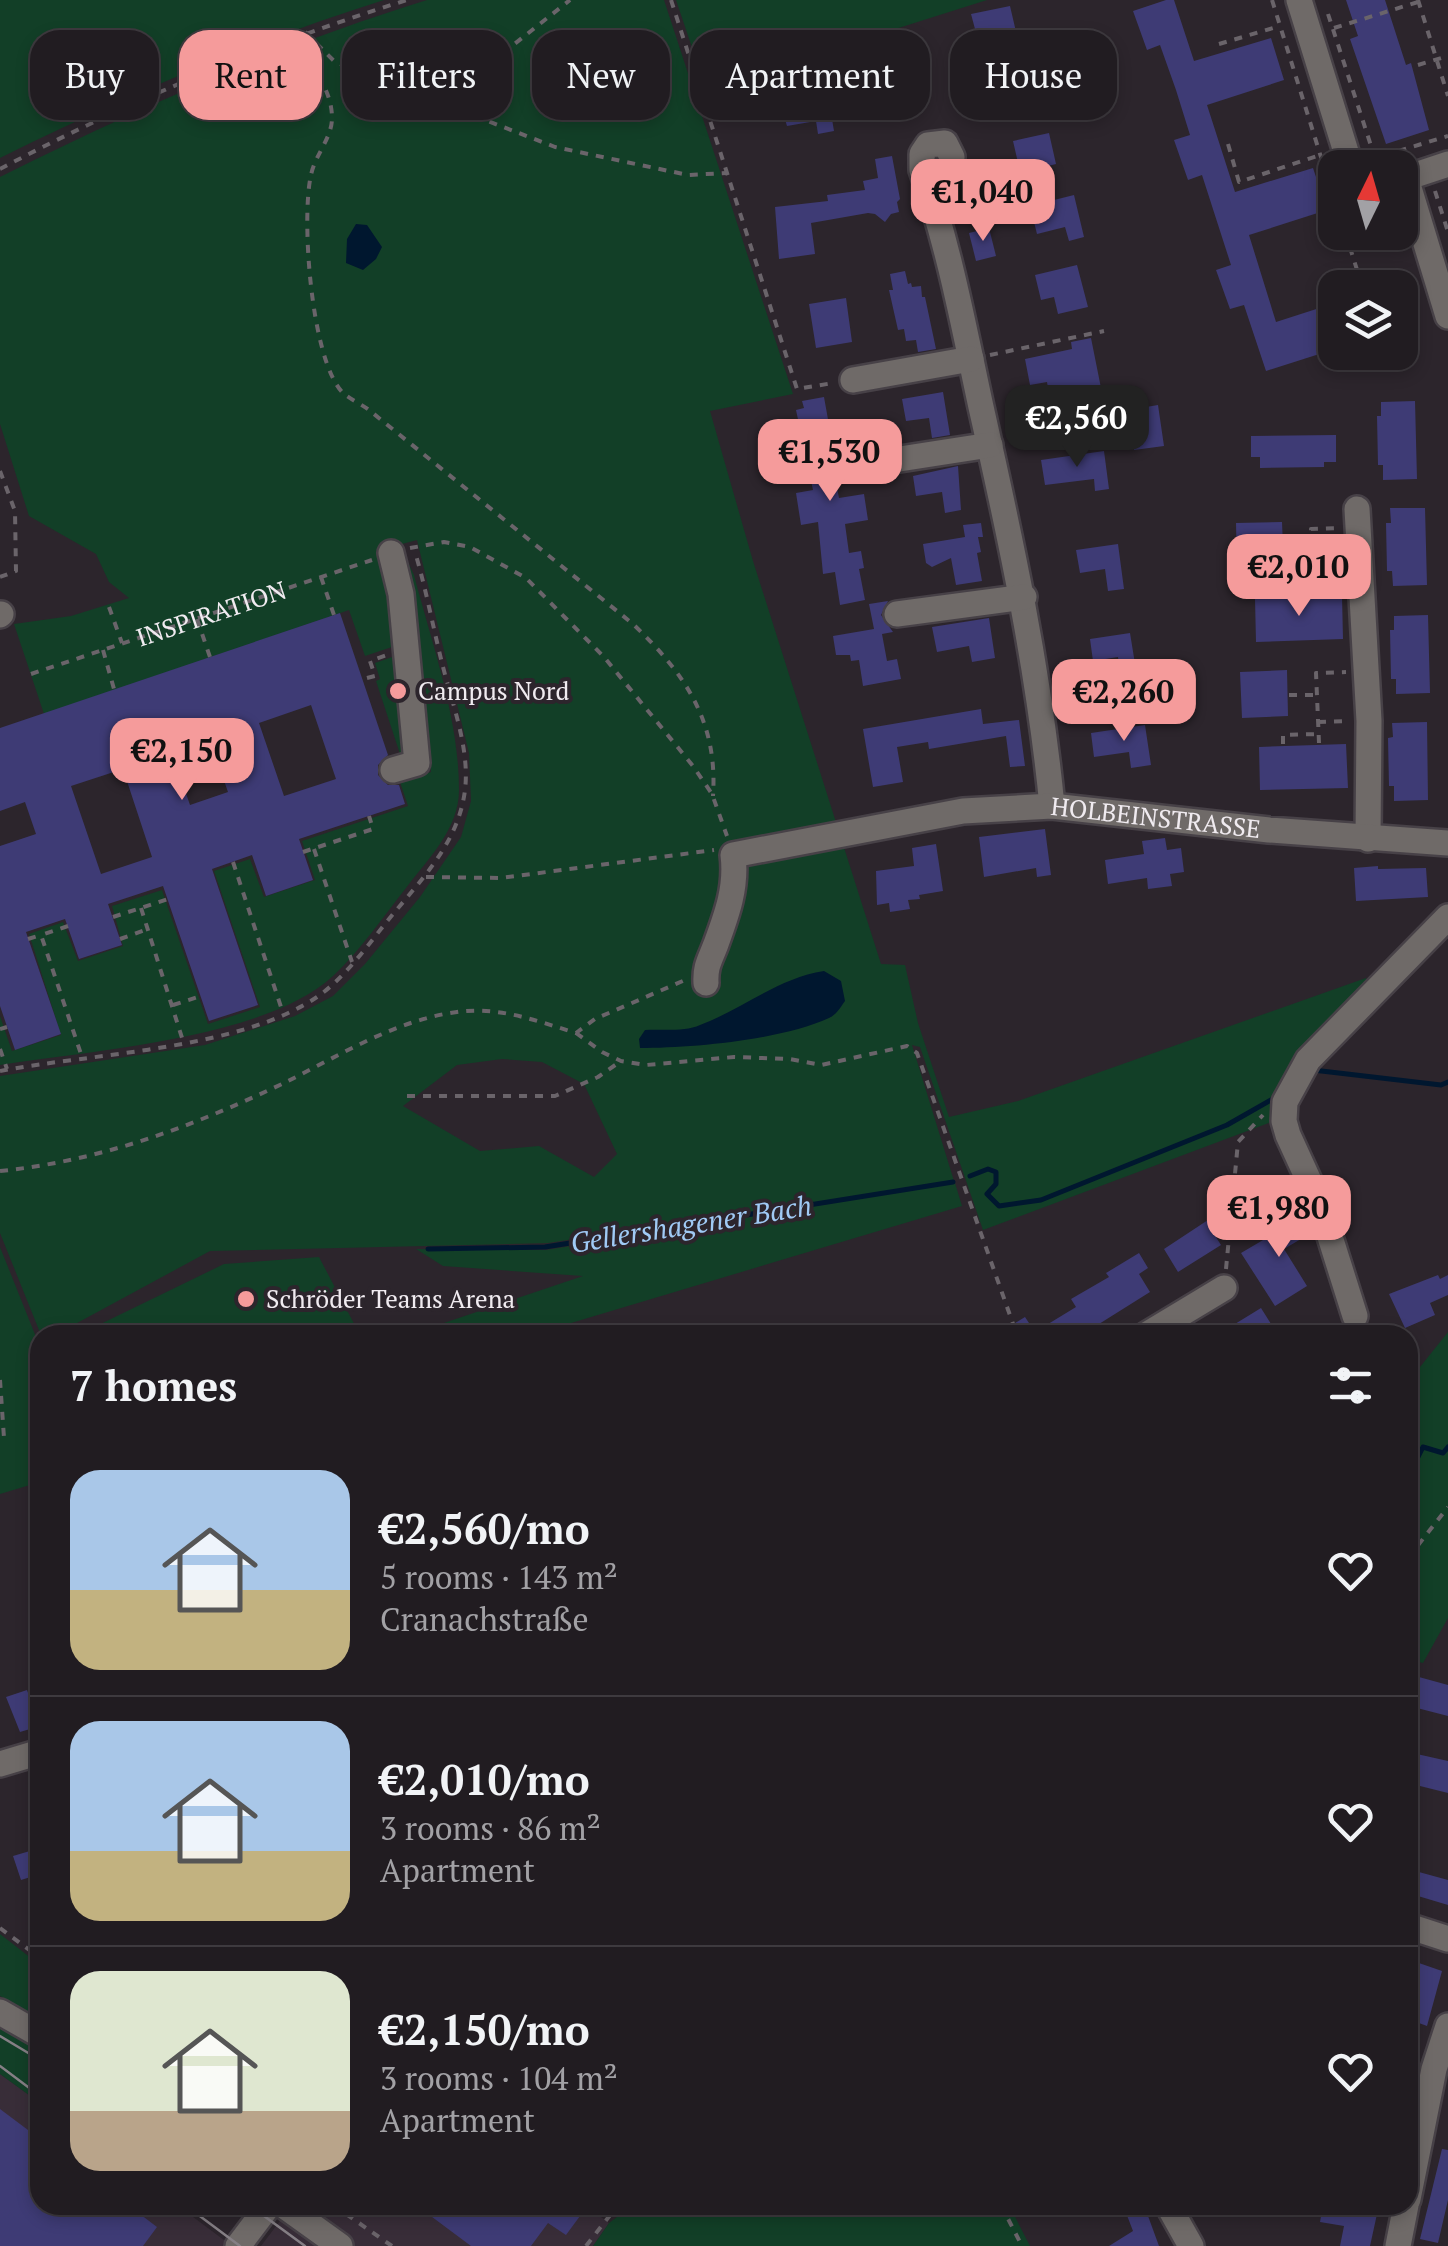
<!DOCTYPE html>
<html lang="en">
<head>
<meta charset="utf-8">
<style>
  body { margin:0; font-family:"PT Serif",serif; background:#2d292e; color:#f1f3f6; height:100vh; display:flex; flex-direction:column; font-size:38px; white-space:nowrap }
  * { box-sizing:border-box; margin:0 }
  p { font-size:32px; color:#a2a1a5 }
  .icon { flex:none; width:55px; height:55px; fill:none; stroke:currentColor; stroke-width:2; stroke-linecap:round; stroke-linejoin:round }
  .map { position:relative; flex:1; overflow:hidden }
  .sheet { position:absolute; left:30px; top:1325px; width:1388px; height:890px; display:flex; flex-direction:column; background:#211c21; border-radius:30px; box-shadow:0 5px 15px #0003,0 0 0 2px #3e3a3f }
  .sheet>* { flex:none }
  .guide { position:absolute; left:30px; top:30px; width:1390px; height:90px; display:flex; gap:20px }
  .needle { width:65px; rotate:5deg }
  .controls { position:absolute; left:1318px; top:150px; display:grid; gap:20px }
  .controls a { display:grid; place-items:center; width:100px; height:100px; border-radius:20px; background:#211c21; box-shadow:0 5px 15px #0003,0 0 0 2px #3e3a3f; font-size:50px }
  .price { position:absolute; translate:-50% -85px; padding:0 22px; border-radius:20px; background:#f59b9b; color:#111; font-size:32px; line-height:65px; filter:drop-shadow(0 2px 5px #0008) }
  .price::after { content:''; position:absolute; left:50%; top:60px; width:30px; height:22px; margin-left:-15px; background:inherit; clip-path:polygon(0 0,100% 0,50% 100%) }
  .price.selected { background:#222; color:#fff }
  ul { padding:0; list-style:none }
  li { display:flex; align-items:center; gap:30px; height:250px; padding:0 40px }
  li+li { border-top:2px solid #3e3a3f }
  li span { display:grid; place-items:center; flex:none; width:280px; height:200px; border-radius:30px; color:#555 }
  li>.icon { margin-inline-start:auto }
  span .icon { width:120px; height:120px; fill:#fffc; stroke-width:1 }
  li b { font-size:42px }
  h2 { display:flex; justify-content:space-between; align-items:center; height:120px; padding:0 40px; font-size:42px }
  .pill { padding:0 35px; border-radius:30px; background:#211c21; box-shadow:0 5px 15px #0003,0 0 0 2px #3e3a3f; font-size:35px; line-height:90px }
  .pill.selected { background:#f59b9b; color:#111 }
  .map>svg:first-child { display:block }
</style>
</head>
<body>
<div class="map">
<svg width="1448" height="2246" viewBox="0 0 1448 2246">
  <rect width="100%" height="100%" fill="#2c252c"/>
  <path fill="#382d38" d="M0 2074 40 2103V2205H177L232 2246H0Z
    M292 2205H585L609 2223 593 2246H261Z"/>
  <path fill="#123f27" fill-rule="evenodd" d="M0 0H384C251 42 124 96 0 158Z
    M427 0H664L793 394 710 411 753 561 881 964 905 965 918 1023 949 1117 1018 1101 1366 978 1376 997 1314 1066 1277 1120 983 1230 920 1047 912 1045 954 1181 548 1243 210 1251 55 1335H41L0 1233V1076L205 1045 295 1016 333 996 365 964 420 897 461 837 471 801 469 753 417 540 376 551 385 574 392 647 365 656 349 610 44 714 14 624 71 616 129 598 109 582 96 554 29 516 0 424V177C139 108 278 46 427 0ZM502 1059 542 1062 584 1084 617 1154 594 1177 539 1146 480 1151 403 1106 457 1065Z
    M676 0H987L706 89Z
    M401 558 408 562 414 575C432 644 459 718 459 790 459 829 428 859 406 888 383 917 360 951 333 976 265 1039 92 1050 0 1065V1016L12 1051 61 1035 29 934 63 922 78 961 123 946 112 906 162 890 208 1024 260 1007 214 871 250 859 264 897 315 880 302 841 408 806 400 782 431 772 409 594Z
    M398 655 410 754 401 757 376 681 380 679 375 663Z
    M955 1183 962 1206 531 1335H397L435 1326 583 1276 443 1266 416 1249 546 1250Z
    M0 1247 40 1347V1482L0 1494Z
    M319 1257 360 1335H78L224 1264Z
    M1448 1332V1618L1423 1663 1408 1659V1382Z
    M0 1934 40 1965V2018L0 1996Z
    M0 2026 40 2049V2103L0 2074Z
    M633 2205H1009L1030 2246H593L609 2223Z"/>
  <path fill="#00172f" d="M356 224 367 225 382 247 376 259 363 270 346 263 347 239Z
    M824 971 841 981 845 1001C840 1008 836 1015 829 1018 781 1040 692 1048 640 1048L639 1039 645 1030C662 1029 685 1032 700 1025 743 1009 778 978 824 971Z"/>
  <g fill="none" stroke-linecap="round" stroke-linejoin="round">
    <path stroke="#00172f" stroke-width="5" d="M1313 1070 1441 1085 1448 1082
      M970 1176 988 1169 996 1172V1184L987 1194 999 1206 1041 1200 1227 1125 1276 1097
      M428 1249 545 1247 953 1182
      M1408 1469H1412L1423 1447 1443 1453 1448 1447"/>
  </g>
  <path fill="#3e3b75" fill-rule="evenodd" d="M1166 0H1174L1194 61 1271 38 1284 80 1207 105 1235 192 1313 168 1327 210 1249 235 1276 322 1335 303V349L1266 371 1244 305 1230 309 1216 270 1231 265 1202 175 1188 180 1174 140 1190 135 1176 90 1160 45 1147 50 1133 11Z
    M1346 0H1385L1406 65 1411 63 1429 130 1386 144 1350 39 1358 36Z
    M1010 6 1017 36 984 44 980 28 975 29 971 14Z
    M893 60 896 79H902L904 96 885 99 884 91 869 94 868 85 859 79 858 72 863 64Z
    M1038 69 1044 95 1034 97 1039 118 1013 102 1005 104 999 78Z
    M802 75 804 91 812 90 816 115 831 113 834 131 818 134 816 121 787 126 778 96 783 95V78Z
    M1049 133 1056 164 1036 169 1035 163 1019 167 1013 141Z
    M892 156 900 199 897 202 899 212 891 214 885 222 875 214 868 213 811 223 815 254 779 259 775 207 828 201 827 195 865 190 863 181 878 178 875 159Z
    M1074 195 1084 237 1069 241 1065 227 1037 234 1030 206Z
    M989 228 996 256 976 261 969 233Z
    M1077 265 1088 307 1058 314 1054 297 1041 300 1035 275Z
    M905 271 908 284 911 283 912 287 921 286 922 297H925L936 349 918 352 916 340 906 341 904 329 898 330 889 290H893L890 274Z
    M846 298 852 342 816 348 809 304Z
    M1091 338 1101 388 1083 392 1082 386 1059 391 1058 386 1048 388 1047 382 1030 385 1025 359 1072 349 1071 342Z
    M943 392 950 435 932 438 929 418 906 421 902 399Z
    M824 397 831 436H827L839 498 864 494 868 520 845 524 849 553 861 551 864 568 859 569 865 600 840 605 835 572 823 574 818 522 801 525 796 493 813 490 796 410 804 408 802 401Z
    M1415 401 1417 479 1383 480V465H1378L1377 416H1381V402Z
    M1158 405 1164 446 1134 450 1128 410Z
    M1336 435V462H1324V467L1260 468V457H1251V436Z
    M1104 451 1109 489 1095 491 1094 479 1045 485 1041 460Z
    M958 466 961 510 945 513 942 492 916 496 913 476Z
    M1390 508H1425L1427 585 1393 586 1392 571H1387L1386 523H1391Z
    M1282 522 1284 569 1237 570 1236 523Z
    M981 523 983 537H978L981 552 977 553 982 581 956 585 951 558 932 567 926 563 923 544 965 537 963 525Z
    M1118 544 1124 589 1108 591 1105 569 1080 573 1076 550Z
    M1342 596 1343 639 1256 642 1255 599Z
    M888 601 881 615 893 632 882 634 887 661 897 659 901 679 863 686 859 660 851 661 850 655H836L833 636 874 629 869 604Z
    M340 613 388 755 378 765V775L388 785H399L405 804 299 839 313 880 266 896 252 855 212 869 258 1005 209 1021 163 886 108 904 122 945 79 959 65 919 26 932 61 1034 15 1050 0 1006V846L36 834 25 802 0 811V728ZM311 705 336 779 284 796 259 723ZM210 740 228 792 190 805 172 752ZM123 769 152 857 101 874 71 786Z
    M1428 615 1430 693 1396 694V679H1391L1390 630H1394V616Z
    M989 618 995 658 972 662 969 646 937 652 932 627Z
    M1130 633 1136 670 1120 672 1118 657 1093 661 1090 639Z
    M1287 670 1288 716 1242 718 1240 672Z
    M981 709 983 724 1019 720 1025 766 1010 767 1006 736 929 749 928 742 897 747 903 782 873 787 863 729Z
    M1427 722 1428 800 1394 801V786H1389L1388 738 1393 737 1392 723Z
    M1145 725 1151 765 1131 768 1129 752 1094 757 1091 733Z
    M1346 744 1348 788 1260 790 1259 747Z
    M1045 829 1051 875 1037 877 1036 868 984 877 979 837Z
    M1165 838 1167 850 1181 848 1184 872 1170 874 1172 886 1148 889 1147 878 1108 884 1105 860 1144 854 1142 841Z
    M936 844 943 891 919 895 920 899 908 900 910 909 890 912 889 903 877 905 876 871 914 866 912 848Z
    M1378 866V869L1426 868 1428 897 1356 901 1354 868Z
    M1296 1209 1311 1233 1284 1249 1307 1286 1275 1306 1241 1253 1287 1226 1281 1217Z
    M1211 1218 1219 1231 1214 1234 1221 1245 1178 1272 1164 1249Z
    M1139 1253 1148 1268 1139 1274 1150 1292 1091 1329 1095 1335H996L1025 1317 1035 1332 1076 1307 1071 1299 1109 1277 1106 1273Z
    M1438 1275 1440 1279 1448 1275V1295L1430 1303 1435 1315 1405 1328 1389 1294Z
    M1261 1308 1278 1335H1217Z
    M1408 1674 1448 1685V1716L1417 1708 1418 1702 1408 1699Z
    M27 1690 33 1707 40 1705V1726L20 1732 6 1697Z
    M1408 1752 1448 1761V1793L1408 1783Z
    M40 1848V1874L21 1880 13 1856Z
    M1408 1869 1448 1880V1905L1408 1893Z
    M1416 1962 1442 1971 1427 2026 1408 2019V1986Z
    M0 2109 40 2139V2205H128L157 2227 143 2246H0Z
    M1442 2149 1448 2150V2200L1438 2243 1420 2239Z
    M416 2205H565L580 2216 566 2235 548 2223 531 2246H471Z
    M1123 2205H1144L1159 2246H1109L1133 2231Z
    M1323 2205H1379L1370 2246H1340L1344 2226 1320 2222Z"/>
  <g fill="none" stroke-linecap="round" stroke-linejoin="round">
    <g stroke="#474147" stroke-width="30">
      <g id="minor">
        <path d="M1299 0 1351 168"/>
        <path d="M1406 178 1448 316"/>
        <path d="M1400 180 1448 164"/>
        <path d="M930 194 950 167 952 157 945 143 928 145 922 154V170C949 246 964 328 981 407 1011 540 1039 671 1052 806"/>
        <path d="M853 380 971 359"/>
        <path d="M861 465 990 445"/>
        <path d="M1357 509 1369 721 1368 839"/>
        <path d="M391 553 401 594 417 763 393 770"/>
        <path d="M897 614 1024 597"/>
        <path d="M0 615 1 614"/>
        <path id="s2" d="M706 983C705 966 710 960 716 944 727 914 737 887 733 855L963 811 1052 806 1269 830 1448 843"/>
        <path d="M1355 1316 1320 1205 1288 1135 1284 1121 1285 1102 1308 1060 1448 917"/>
        <path d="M1146 1335 1224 1288"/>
        <path d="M0 1764 40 1752"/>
        <path d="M1408 1926 1448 1939"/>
        <path d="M0 2012 40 2035"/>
        <path d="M1408 2199 1434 2069 1448 2026"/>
        <path d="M283 2205 340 2246"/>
        <path d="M1168 2205 1191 2246"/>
        <path d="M238 2246 269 2205"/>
        <path d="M1398 2246 1406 2205"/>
      </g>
    </g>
    <g stroke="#6a646a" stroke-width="4" stroke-dasharray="8 8" stroke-linecap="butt">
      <path d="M671 0 797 389 833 383"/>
      <path d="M1272 0 1335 202"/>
      <path d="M1418 0 1448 96"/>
      <path d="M1328 14 1375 158 1448 136"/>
      <path d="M1334 28 1418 2"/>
      <path d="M305 32 335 62 555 147 688 175 727 173"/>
      <path d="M288 39C308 59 332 87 332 118 332 138 315 155 311 175 301 218 311 361 343 393 350 399 361 404 369 410L633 624C685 674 718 721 713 796"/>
      <path d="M1219 44 1280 26"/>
      <path d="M1418 65 1448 56"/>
      <path d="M440 103 570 0"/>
      <path d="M1228 144 1239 182 1320 155"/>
      <path d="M0 169C131 100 266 44 407 0"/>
      <path d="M1435 191 1448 232"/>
      <path d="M1345 232 1359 276"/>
      <path d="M990 355 1104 331"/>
      <path d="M0 471 15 511 16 571 0 577"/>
      <path d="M1286 547 1312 546"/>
      <path d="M410 548 444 542 470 547 526 578 604 657 693 766 712 794 727 836"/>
      <path d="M1315 572 1340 571"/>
      <path d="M321 577 334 615"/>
      <path d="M1314 594 1311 529 1339 528"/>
      <path d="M1278 596V585L1314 583"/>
      <path d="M109 607 122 643"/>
      <path d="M197 619 210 657"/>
      <path d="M103 650 114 689"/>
      <path id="s1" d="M31 674 372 560"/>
      <path d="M367 678 375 676 370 661 387 655"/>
      <path d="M1289 695H1317"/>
      <path d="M1318 722 1349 721"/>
      <path d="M1319 743 1316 673 1346 672"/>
      <path d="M1283 744V735L1319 734"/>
      <path d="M314 849 352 962"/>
      <path d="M303 852 373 829 369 816"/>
      <path d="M233 862 283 1013"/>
      <path d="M426 877 501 878 714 850"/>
      <path d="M141 908 183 1041"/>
      <path d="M113 917 168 899"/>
      <path d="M68 926 41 935 82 1057"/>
      <path d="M28 939 41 935"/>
      <path d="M120 939 148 929"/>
      <path d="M173 1005 201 996"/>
      <path d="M0 1029 7 1027"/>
      <path d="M576 1033 602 1052 621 1061 646 1065 734 1057 790 1059 821 1065 907 1046 917 1053 1017 1335"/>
      <path d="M0 1049 7 1069"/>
      <path d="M0 1071C94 1053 238 1050 317 997 349 975 373 937 399 907 429 871 459 838 465 790 470 749 452 703 442 663 433 627 426 589 415 552"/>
      <path d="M407 1096H555L598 1077 621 1061"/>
      <path d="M0 1171C100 1161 191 1127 282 1084 337 1057 395 1020 457 1012 499 1006 537 1021 576 1033L595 1019 685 980"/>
      <path d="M1226 1269 1238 1142 1263 1115"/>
      <path d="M0 1380 4 1438H0"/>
      <path d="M1408 1558 1448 1507"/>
      <path d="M0 1928 40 1958"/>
      <path d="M333 2205 392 2246"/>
      <path d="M1001 2205 1022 2246"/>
      <path d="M586 2246 618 2205"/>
    </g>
    <use href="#minor" stroke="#6f6a68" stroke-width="25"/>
    <path stroke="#857f85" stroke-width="2.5" d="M0 2036 40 2060
      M0 2066 40 2096
      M185 2205 240 2246
      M249 2205 305 2246"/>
  </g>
  <g fill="#f59b9b" stroke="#2c252c" stroke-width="4">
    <circle cx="398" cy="691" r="10"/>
    <circle cx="246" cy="1299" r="10"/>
  </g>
  <g text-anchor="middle" stroke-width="8" stroke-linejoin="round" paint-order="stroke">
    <g font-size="25" fill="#f0ebf0" stroke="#2c252c">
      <text dy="9" stroke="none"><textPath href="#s1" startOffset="190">INSPIRATION</textPath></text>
      <text dy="9" stroke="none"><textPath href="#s2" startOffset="560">HOLBEINSTRASSE</textPath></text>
    </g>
    <g font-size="25" fill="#f0ebf0" stroke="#2c252c" text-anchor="start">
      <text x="418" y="700">Campus Nord</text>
      <text x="266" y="1308">Schröder Teams Arena</text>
    </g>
    <g font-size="28" font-style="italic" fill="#a0caf5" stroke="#2c252c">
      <text transform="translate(691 1224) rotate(-9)" y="10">Gellershagener Bach</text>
    </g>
  </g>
</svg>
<div class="controls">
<a><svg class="needle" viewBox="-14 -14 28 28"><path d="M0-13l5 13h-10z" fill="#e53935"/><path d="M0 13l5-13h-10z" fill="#a2a1a5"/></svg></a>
<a><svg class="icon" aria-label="layers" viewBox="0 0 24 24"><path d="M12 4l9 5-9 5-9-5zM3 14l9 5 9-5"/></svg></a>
</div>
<b class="price" style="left:983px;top:244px">€1,040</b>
<b class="price selected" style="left:1077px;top:470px">€2,560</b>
<b class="price" style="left:830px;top:504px">€1,530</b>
<b class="price" style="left:1299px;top:619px">€2,010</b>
<b class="price" style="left:1124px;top:744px">€2,260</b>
<b class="price" style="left:182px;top:803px">€2,150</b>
<b class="price" style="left:1279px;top:1260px">€1,980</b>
<div class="guide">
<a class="pill">Buy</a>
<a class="pill selected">Rent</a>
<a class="pill">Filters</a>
<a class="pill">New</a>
<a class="pill">Apartment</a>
<a class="pill">House</a>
</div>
<section class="sheet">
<h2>7 homes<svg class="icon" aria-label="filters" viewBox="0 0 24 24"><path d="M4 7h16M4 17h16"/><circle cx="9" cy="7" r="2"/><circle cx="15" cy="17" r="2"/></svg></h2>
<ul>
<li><span style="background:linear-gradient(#a9c7e8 60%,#c2b280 0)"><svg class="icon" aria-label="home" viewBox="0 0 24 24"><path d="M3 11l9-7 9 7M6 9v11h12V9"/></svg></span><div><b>€2,560/mo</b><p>5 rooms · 143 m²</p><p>Cranachstraße</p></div><svg class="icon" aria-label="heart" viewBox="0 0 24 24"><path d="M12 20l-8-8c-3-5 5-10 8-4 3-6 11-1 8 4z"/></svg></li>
<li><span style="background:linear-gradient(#a9c7e8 65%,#c2b280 0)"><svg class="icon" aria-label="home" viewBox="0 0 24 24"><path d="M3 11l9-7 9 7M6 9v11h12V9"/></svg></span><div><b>€2,010/mo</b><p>3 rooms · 86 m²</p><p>Apartment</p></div><svg class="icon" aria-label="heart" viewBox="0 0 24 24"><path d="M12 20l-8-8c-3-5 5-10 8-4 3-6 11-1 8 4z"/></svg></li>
<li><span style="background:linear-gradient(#dfe7d0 70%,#b9a48a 0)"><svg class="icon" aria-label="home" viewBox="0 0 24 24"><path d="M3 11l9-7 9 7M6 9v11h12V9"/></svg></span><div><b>€2,150/mo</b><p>3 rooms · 104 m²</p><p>Apartment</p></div><svg class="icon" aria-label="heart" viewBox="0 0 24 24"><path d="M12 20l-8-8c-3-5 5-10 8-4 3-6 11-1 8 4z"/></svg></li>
</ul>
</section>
</div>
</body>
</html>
